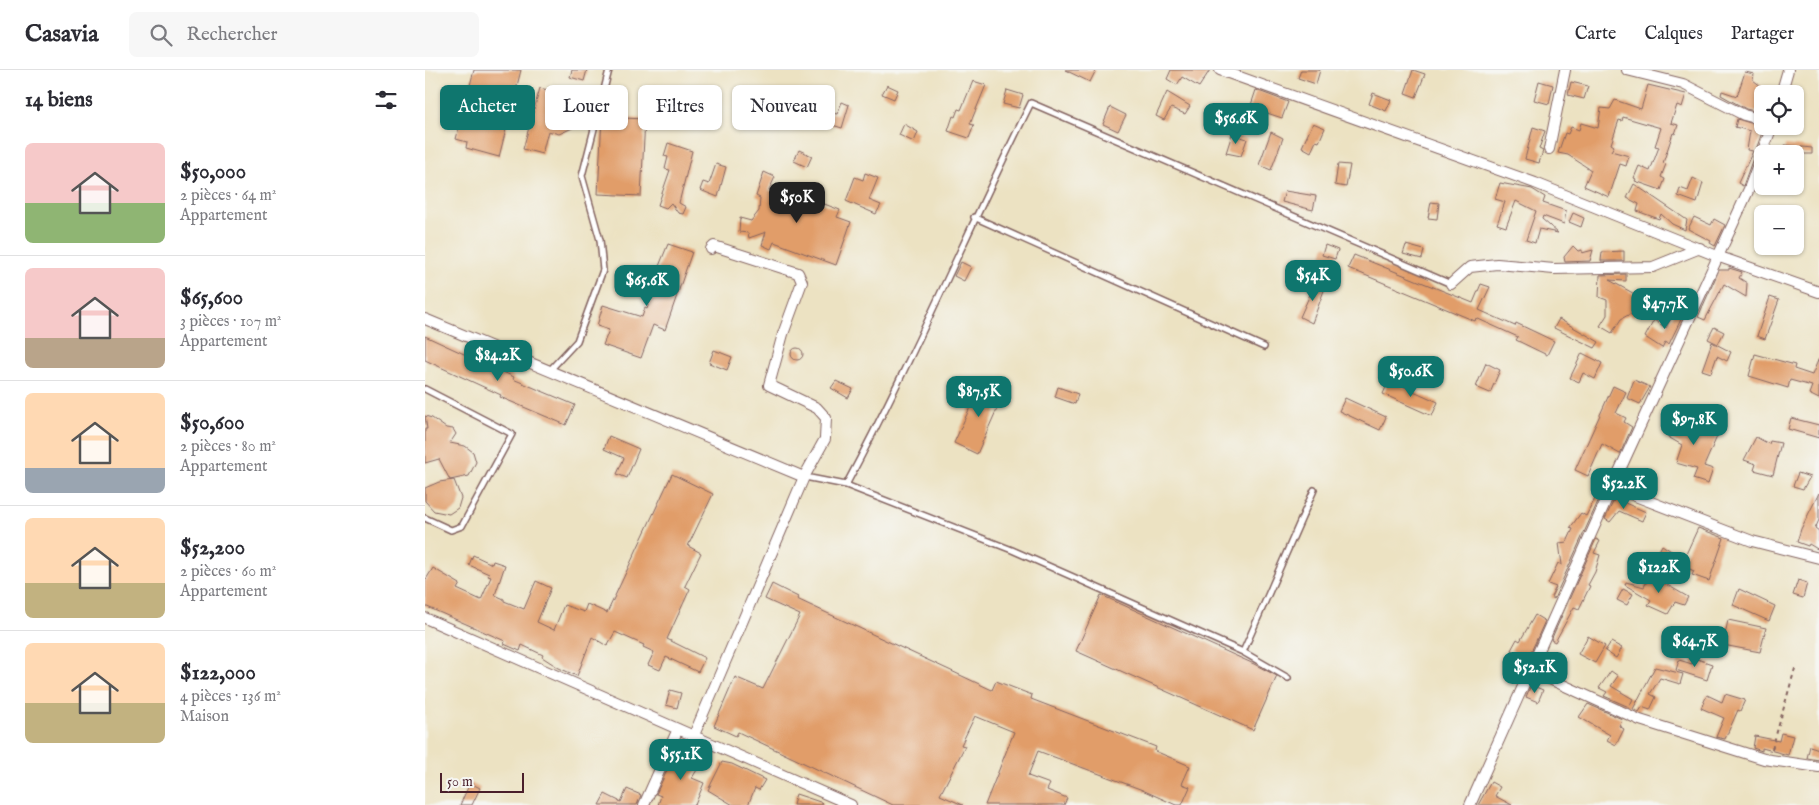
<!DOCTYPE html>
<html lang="fr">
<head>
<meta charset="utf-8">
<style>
  body { margin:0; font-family:"IM FELL English",serif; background:#f7f7f7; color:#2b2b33; height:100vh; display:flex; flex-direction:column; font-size:19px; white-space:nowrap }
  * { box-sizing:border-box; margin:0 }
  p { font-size:16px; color:#7c7c81 }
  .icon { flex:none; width:28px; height:28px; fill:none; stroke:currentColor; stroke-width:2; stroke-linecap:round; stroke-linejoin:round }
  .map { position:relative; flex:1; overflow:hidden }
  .panel { display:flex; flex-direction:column; background:#fff; width:425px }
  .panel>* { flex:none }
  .guide { position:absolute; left:15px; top:15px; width:475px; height:45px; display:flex; gap:10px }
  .buttons { position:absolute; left:1329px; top:15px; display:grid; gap:10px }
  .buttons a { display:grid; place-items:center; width:50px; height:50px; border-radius:8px; background:#fff; box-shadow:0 1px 4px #0004; font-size:25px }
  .scale { position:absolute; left:15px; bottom:12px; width:84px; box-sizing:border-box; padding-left:5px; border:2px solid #4a1f2b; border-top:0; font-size:14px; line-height:18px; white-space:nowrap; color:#4a1f2b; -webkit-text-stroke:4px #f6f6f2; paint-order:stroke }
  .price { position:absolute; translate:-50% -42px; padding:0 11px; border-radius:10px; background:#0f766e; color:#fff; font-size:16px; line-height:32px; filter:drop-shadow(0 1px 2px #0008) }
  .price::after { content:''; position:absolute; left:50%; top:30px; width:15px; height:11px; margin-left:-8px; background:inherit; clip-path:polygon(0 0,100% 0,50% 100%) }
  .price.selected { background:#222; color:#fff }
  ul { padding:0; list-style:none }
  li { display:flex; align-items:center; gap:15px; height:125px; padding:0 25px }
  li+li { border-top:1px solid #e1e1e2 }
  li span { display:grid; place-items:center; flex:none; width:140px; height:100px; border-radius:8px; color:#555 }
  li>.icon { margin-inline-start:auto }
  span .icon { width:60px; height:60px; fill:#fffc; stroke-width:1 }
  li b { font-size:21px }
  h2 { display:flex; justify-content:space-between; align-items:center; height:60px; padding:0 25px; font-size:21px }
  .chip { padding:0 18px; border-radius:8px; background:#fff; box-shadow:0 1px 4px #0004; font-size:18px; line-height:45px }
  .chip.selected { background:#0f766e; color:#fff }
  header { display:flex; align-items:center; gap:30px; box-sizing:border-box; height:70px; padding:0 25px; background:#fff; border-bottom:1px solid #e1e1e2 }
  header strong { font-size:24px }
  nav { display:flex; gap:28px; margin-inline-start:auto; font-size:18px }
  .search { width:350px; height:45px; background:#f7f7f7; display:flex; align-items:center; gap:12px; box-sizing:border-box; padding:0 18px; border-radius:8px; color:#7c7c81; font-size:19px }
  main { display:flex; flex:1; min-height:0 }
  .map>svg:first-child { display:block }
</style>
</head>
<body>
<header>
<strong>Casavia</strong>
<div class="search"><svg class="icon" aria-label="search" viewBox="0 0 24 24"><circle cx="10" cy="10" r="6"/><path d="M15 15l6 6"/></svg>Rechercher</div>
<nav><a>Carte</a><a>Calques</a><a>Partager</a></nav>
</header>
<main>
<section class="panel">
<h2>14 biens<svg class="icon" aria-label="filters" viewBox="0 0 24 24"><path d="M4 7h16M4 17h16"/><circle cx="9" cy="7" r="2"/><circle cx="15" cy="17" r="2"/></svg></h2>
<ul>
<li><span style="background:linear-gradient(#f6c9c9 60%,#8fb573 0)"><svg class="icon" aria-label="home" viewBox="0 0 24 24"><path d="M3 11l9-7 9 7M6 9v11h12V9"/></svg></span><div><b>$50,000</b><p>2 pièces · 64 m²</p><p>Appartement</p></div></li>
<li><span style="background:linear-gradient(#f6c9c9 70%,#b9a48a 0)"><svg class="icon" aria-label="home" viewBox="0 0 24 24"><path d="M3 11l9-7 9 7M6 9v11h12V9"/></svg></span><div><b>$65,600</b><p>3 pièces · 107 m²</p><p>Appartement</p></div></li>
<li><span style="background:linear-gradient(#ffd9b3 75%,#9aa5b1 0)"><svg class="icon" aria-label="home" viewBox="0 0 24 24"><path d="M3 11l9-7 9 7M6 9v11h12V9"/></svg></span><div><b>$50,600</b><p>2 pièces · 80 m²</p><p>Appartement</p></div></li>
<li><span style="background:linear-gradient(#ffd9b3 65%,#c2b280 0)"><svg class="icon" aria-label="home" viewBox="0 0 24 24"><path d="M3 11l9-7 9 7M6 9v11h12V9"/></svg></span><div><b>$52,200</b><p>2 pièces · 60 m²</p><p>Appartement</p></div></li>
<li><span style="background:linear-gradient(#ffd9b3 60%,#c2b280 0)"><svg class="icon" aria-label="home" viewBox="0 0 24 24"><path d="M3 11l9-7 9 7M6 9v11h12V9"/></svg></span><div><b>$122,000</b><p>4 pièces · 136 m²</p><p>Maison</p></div></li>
</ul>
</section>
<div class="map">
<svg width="1394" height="735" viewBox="0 0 1394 735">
  <rect width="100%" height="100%" fill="#f6f6f2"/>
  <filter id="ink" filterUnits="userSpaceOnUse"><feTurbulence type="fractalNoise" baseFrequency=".02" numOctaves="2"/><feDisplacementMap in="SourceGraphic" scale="10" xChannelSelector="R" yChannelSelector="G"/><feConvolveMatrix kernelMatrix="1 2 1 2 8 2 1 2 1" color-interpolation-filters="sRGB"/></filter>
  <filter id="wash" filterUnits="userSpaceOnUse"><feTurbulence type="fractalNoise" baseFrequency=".0096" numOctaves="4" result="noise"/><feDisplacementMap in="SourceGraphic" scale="20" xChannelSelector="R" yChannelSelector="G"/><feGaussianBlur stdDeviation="1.12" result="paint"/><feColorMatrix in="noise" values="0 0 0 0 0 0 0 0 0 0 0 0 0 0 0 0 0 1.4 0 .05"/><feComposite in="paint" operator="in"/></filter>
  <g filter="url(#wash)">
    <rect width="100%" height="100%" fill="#ece2c2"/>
    <g id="blocks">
      <path fill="#e19d69" d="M49 0H96L74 87 41 78 42 72 31 69Z
        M147 0H162L159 11 145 7Z
        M640 0H671L665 12Z
        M746 0H785L774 17 757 7 752 15 742 9Z
        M876 0H895L891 14 873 8Z
        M988 0 1000 4 991 27 980 23Z
        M1320 2 1329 4 1328 10 1341 20 1338 24V43L1321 39 1296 25 1297 21 1312 26Z
        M548 11 561 15 545 54 549 55 544 68 523 61 528 46 530 47 533 39 536 40Z
        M1114 11 1128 15 1124 34 1109 30Z
        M1146 12 1163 16 1159 29 1143 25Z
        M462 15 473 20 469 29 457 24Z
        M1223 15 1261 24 1257 37 1252 35 1246 53 1253 55 1250 64 1248 63 1238 93 1241 94 1236 107 1240 109 1236 120 1210 111 1211 109 1209 108 1214 96 1225 101 1234 77 1230 76 1236 58 1198 47 1197 51 1194 50 1186 74 1189 76 1186 81 1204 86 1201 96 1195 94 1184 127 1159 116 1166 100 1143 85 1133 83 1140 63 1143 64 1146 57 1154 60 1156 53 1173 58 1176 38 1185 39 1190 30 1216 39Z
        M115 18 161 31 158 43 151 41 154 55 134 64 123 61 117 84 98 79Z
        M582 20 598 25 594 38 578 34Z
        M831 20 863 32 857 48 839 42 838 46 824 41Z
        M742 22 765 36 760 44 746 38 739 50 731 46Z
        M948 23 966 30 961 41 944 34Z
        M417 32 424 35 417 58 404 54 407 43 412 44Z
        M685 37 701 45 693 61 678 54Z
        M177 47 220 49 216 126 173 124Z
        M1312 49 1339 57 1318 116 1313 113 1328 81 1322 80 1325 61 1310 57Z
        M888 53 900 58 894 72 891 71 886 82 877 77Z
        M479 54 493 62 489 72 474 65Z
        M1108 57 1120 61 1114 79 1118 81 1114 93 1100 89Z
        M846 62 858 68 846 100 834 95Z
        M807 64 822 69 816 86 801 83Z
        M243 73 267 81 254 133 261 137 258 144 253 143 246 133 241 138 233 135 245 100 240 99 243 87 239 86Z
        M1360 75 1387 78V84H1359Z
        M374 80 387 86 382 97 369 91Z
        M291 94 301 97 293 127 275 120 278 112 284 114Z
        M913 94 925 95 921 117 910 115Z
        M339 102 350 107 344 120 366 129 368 121 381 125V127L415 140 412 147 426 152 411 195 349 172 346 179 337 175 341 162 324 168 323 163 314 162 315 148 326 151 334 141 335 128 331 126Z
        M440 103 453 108 444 130 456 135 451 144 421 131 430 107 438 110Z
        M1268 108 1278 113 1272 133 1253 126 1255 118 1263 121Z
        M1075 113 1107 119 1120 127 1118 133 1141 141 1139 154 1118 146 1117 149 1133 163 1114 159 1110 173 1101 170 1111 141 1091 131 1081 157 1072 154 1080 132 1070 129Z
        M1209 114 1262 150 1260 160 1247 154 1236 144 1234 149 1212 141 1214 134 1202 128Z
        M860 121 891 126 888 140 857 132Z
        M1006 132 1014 133 1012 149 1003 148Z
        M1148 143 1159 148 1156 157 1144 152Z
        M1269 147 1286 155 1289 149 1300 155 1290 176 1285 173 1286 171 1263 159Z
        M243 174 267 182 240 260 228 255 216 288 178 275 184 260 172 256 178 235 217 247 220 238 222 239 229 217 226 216Z
        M900 175 913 180 910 189 897 185Z
        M981 175 999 180 997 189 978 184Z
        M1148 176 1153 181 1157 180V183L1168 180 1165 191 1140 192 1139 187Z
        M1199 181V191H1176L1177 182Z
        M929 185 1048 233 1056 214 1065 217 1054 240 1090 256 1091 253 1129 271 1122 285 1091 270 1093 267 1051 248 1050 251 923 198Z
        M536 192 546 197 539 211 529 206Z
        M1304 198 1317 202 1314 208 1322 213 1321 227 1299 214 1280 250 1273 247 1294 200H1304Z
        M1201 204V211L1184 210 1217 228 1208 246 1205 244 1196 249 1187 263 1175 256 1182 245V230L1174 227 1175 205Z
        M891 211 901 215 887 253 875 247Z
        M1345 227 1354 230 1340 269 1332 266Z
        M1252 237 1260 241 1244 274 1240 272 1237 278 1220 267 1229 250 1241 258Z
        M1134 249 1174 272 1170 278 1129 258Z
        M1289 257 1299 262 1293 274 1283 269Z
        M0 266 89 307 88 309 150 335 141 355 75 327 76 325 0 290Z
        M1287 272 1306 282 1302 291 1292 286 1286 303 1277 300Z
        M366 284a6 6 0 1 1 12 0a6 6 0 1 1-12 0Z
        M289 280 307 287 302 300 284 293Z
        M1157 283 1177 293 1170 309 1158 303 1154 312 1145 308Z
        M1330 284 1370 295 1369 299 1387 305 1394 288V329L1384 324 1387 316 1365 310 1363 318 1324 306Z
        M1061 293 1075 300 1065 323 1051 317Z
        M964 310 1013 332 1007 346 958 324Z
        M1209 310 1225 317 1215 334 1202 328Z
        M411 311 428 319 423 328 406 318Z
        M556 313 579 323 552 384 529 373Z
        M1188 316 1201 322 1191 343 1201 348 1199 352 1207 357 1195 384 1177 374 1163 406 1150 400Z
        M633 317 653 324 650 334 630 327Z
        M920 328 961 347 955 360 914 341Z
        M1259 344 1269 353 1270 350 1294 362 1279 396 1288 399 1283 414 1268 409 1272 399 1251 393 1257 375 1243 367 1245 361Z
        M0 346 7 348 21 358 28 359 31 364 25 373 40 376 48 382 51 392 44 406 25 410 14 389 0 393V359H2Z
        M1366 348 1394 355V368L1363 359Z
        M184 366 214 379 202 408 192 404 199 388 179 379Z
        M1331 367 1344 374 1345 371 1356 373 1348 405 1329 400 1331 394 1319 390Z
        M1203 399 1212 403 1205 417 1196 413Z
        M1373 403 1385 407 1378 419 1368 416Z
        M247 404 288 424 263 476 276 483 260 516 265 519 242 569 280 588 273 602 241 587 235 600 223 595 229 582 218 577 219 575 190 562 182 576 167 567 152 606 134 598 117 587 118 585 97 575 95 581 79 574 80 571 0 536V511L8 498 35 514 32 519 56 530 66 507 63 506 64 504 44 495 48 485 67 494 68 491 80 495 70 525 79 529V531L99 539 111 511 126 518 112 552 129 560 139 535 159 542 162 534 182 543Z
        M29 410 36 428 33 438 24 444 9 441 0 431V418L14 412Z
        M1173 413 1180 416 1129 529 1126 527 1131 517 1123 514 1133 493 1137 495 1134 473 1142 472 1148 459 1145 458 1156 443 1161 446 1173 423 1170 422Z
        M1394 423V450L1390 459 1394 462V480L1384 474 1383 476 1372 472 1376 459Z
        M1191 426 1201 430 1200 433 1221 442 1217 451 1194 441 1185 452 1180 449Z
        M1273 458 1299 468 1284 511 1267 505 1269 501 1256 495Z
        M1171 469 1175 471 1169 483 1175 485 1170 502 1163 515 1165 516 1154 539 1149 537 1130 572 1126 570Z
        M1237 475 1254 486 1250 494 1233 483Z
        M1225 505 1263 527 1259 535 1250 532 1243 544 1223 535 1226 530 1200 515 1201 512 1219 517Z
        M1373 510 1382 513 1378 528 1368 525Z
        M347 514 373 527 372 529 567 620 571 611 607 625 606 629 731 677 730 681 765 696 757 714 765 717 757 735H751L715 719 613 681 603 706 625 714 622 720 642 728 639 735H560L589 662 550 646 536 675 540 676 515 725 538 735H468L313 662 311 666 289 656 310 607 338 619 375 545 340 529Z
        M1198 519 1208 524 1202 535 1192 530Z
        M1314 519 1350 536 1344 551 1308 535Z
        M676 525 829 594 852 606 828 660 651 581Z
        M1110 545 1120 551 1092 613 1085 610 1095 586 1086 580 1092 569 1095 571Z
        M1303 550 1341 558 1335 582 1298 575Z
        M1163 566 1180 576 1170 593 1153 584Z
        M1186 572 1197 578 1191 588 1180 581Z
        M1120 585 1131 590 1127 600 1115 595Z
        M1269 588 1287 594 1282 610 1251 600 1254 590 1267 594Z
        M1230 597 1258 604 1255 614 1235 608 1225 624 1231 627 1225 640 1217 637 1214 642 1208 639Z
        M1186 601 1193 606 1186 616 1208 629 1204 637 1179 626 1182 622 1174 618Z
        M1106 615 1118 620 1113 632 1101 627Z
        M245 620 256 623 252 638 241 635Z
        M1300 624 1320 630 1315 641 1313 640 1300 669 1291 667 1299 648 1276 638 1282 625 1297 632Z
        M1163 634 1197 649 1194 656 1199 659 1191 675 1182 670 1185 665 1154 647Z
        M1356 663 1368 666 1363 685 1337 678V681L1328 678 1330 666 1354 671Z
        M1385 676 1394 679V690L1382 688Z
        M253 677 278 690 267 708 279 713 270 735H233L236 726 231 724Z
        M297 692 307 694 340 710 334 720 330 718 323 735H308L283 720Z
        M1066 712 1075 717 1070 726 1087 735H1053Z
        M45 713 55 718 47 735H35Z
        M202 719 216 725 212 735H174L180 724 196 732Z
        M371 724 398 733 397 735H368Z"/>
    </g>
  </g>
  <g filter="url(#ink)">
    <use href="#blocks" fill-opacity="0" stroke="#836360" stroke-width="1"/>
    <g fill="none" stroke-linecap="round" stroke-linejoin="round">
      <g stroke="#836360" stroke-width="8">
        <path id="lane" d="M549 147 839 277
          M125 300 152 271 178 200 175 170 157 106 184 0
          M0 319 87 364 37 456 26 460 0 448
          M380 407 421 415 587 480 818 582 863 608
          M421 415C488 290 543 159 606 33L1026 214
          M818 582 889 420"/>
      </g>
      <g stroke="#836360" stroke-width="12">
        <path id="street" d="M795 0 1110 113 1292 186 1394 222
          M1202 0 1258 14 1319 45 1338 50
          M1356 24 1363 0
          M1124 79 1140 0
          M286 179 289 176 373 203 377 212 358 264 344 315 392 338 401 348 400 369 379 407
          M1026 214 1045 197 1072 194 1129 199 1228 197 1275 178
          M0 249 379 407 269 665
          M1187 417 1327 471 1394 488
          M0 548 426 735
          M1105 600 1215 650 1339 689 1394 697
          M219 735 253 659
          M1045 735 1187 417 1324 119 1347 56"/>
      </g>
      <path stroke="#836360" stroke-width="2" stroke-dasharray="4 4" stroke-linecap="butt" d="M1347 679 1371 595"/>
      <use href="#lane" stroke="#fff" stroke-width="5"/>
      <use href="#street" stroke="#fff" stroke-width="10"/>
    </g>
  </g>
</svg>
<div class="buttons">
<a><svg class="icon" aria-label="locate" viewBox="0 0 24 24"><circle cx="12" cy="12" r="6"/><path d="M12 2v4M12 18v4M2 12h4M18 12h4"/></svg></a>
<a>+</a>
<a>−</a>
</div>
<div class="scale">50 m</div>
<b class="price" style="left:811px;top:75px">$56.6K</b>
<b class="price selected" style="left:372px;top:154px">$50K</b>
<b class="price" style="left:888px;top:232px">$54K</b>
<b class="price" style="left:222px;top:237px">$65.6K</b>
<b class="price" style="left:1240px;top:260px">$47.7K</b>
<b class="price" style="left:73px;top:312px">$84.2K</b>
<b class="price" style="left:986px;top:328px">$50.6K</b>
<b class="price" style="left:554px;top:348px">$87.5K</b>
<b class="price" style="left:1269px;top:376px">$97.8K</b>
<b class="price" style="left:1199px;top:440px">$52.2K</b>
<b class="price" style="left:1234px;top:524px">$122K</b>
<b class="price" style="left:1270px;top:598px">$64.7K</b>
<b class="price" style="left:1110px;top:624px">$52.1K</b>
<b class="price" style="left:256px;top:711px">$55.1K</b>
<div class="guide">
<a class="chip selected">Acheter</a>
<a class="chip">Louer</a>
<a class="chip">Filtres</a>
<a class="chip">Nouveau</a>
</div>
</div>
</main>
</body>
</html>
